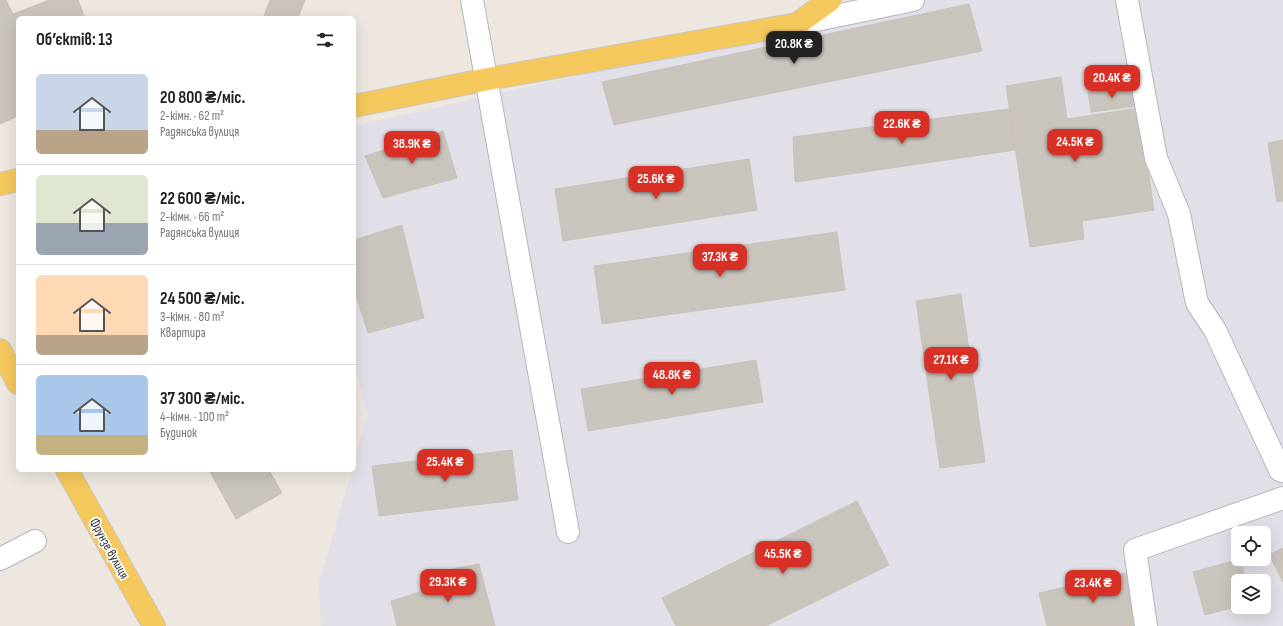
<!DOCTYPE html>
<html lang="uk">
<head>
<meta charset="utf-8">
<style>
  body { margin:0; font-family:"Sofia Sans Condensed",sans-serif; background:#f2f2f2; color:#202124; height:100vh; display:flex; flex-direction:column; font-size:15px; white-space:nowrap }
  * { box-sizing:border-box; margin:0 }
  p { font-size:13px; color:#757577 }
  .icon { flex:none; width:22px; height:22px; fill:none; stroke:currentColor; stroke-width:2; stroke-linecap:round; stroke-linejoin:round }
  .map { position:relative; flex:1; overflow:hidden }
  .sheet { position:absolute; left:16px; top:16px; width:340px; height:456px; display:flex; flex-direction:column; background:#fff; border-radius:6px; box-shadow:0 4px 16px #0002 }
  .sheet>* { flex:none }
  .tools { position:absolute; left:1231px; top:526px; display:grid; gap:8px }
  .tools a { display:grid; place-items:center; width:40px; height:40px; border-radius:6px; background:#fff; box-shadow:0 4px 16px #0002; font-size:20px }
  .price { position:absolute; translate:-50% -34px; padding:0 9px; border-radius:8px; background:#d93025; color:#fff; font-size:13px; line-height:26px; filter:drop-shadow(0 1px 2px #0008) }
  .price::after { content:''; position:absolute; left:50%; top:24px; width:12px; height:9px; margin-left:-6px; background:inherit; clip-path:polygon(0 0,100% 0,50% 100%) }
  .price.active { background:#222; color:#fff }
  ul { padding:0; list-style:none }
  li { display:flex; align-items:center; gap:12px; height:100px; padding:0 20px }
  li+li { border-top:1px solid #e0e0e0 }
  li span { display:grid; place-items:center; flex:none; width:112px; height:80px; border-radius:6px; color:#555 }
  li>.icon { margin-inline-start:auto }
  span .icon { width:48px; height:48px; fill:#fffc; stroke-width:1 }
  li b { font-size:17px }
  h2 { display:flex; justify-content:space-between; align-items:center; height:48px; padding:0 20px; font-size:17px }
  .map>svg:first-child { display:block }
</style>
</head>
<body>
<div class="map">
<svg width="1283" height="626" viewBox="0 0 1283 626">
  <rect width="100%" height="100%" fill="#eee7df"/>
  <path fill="#e1dfe7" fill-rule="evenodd" d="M911 0H1283V626H321L319 583 352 470H354V462L368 414 354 364V126ZM1238 533H1264V559H1238ZM1238 581H1264V607H1238Z"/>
  <path fill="#c9c5bd" stroke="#cac2b8" d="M0 0H6L13 14 49 0H78L85 18H18V116L0 124Z
    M270 0H305L298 18H269L264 16Z
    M969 4 982 51 614 125 602 82Z
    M1061 77 1067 119 1139 108 1154 210 1082 221 1084 239 1030 247 1006 86Z
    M1134 86 1137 106 1091 112 1088 92Z
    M1009 109 1015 150 795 182 793 137Z
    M443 131 457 178 383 198 365 156Z
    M1283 140V201L1277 202 1268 143Z
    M749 159 757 210 563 241 555 189Z
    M402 225 424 318 368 333 354 289V240Z
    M837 232 845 290 602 324 594 266Z
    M961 294 985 462 940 468 916 301Z
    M756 360 763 402 588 431 581 389Z
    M512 450 518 500 379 516 372 466Z
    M209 470H269L282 493 236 519Z
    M857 501 889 565 766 626H676L662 598Z
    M1283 548V582L1269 555Z
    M1240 559 1246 581H1238V606L1205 615 1193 572Z
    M479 564 495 626H397L391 601 452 582V569Z
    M1130 572 1141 624 1131 626H1047L1039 593Z"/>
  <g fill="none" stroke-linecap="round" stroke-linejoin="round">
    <g stroke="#b2b6c0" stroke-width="24">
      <path id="minor" d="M472 0 568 532
        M1127 0 1156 158 1179 214 1197 303 1215 330 1280 470 1283 471
        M797 24 913 0
        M0 559 35 541
        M1146 626 1135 550 1283 498"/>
    </g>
    <g stroke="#c8c8c8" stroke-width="24">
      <path id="major" d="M354 106 488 79 797 24 830 0
        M0 184 18 180
        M0 350 18 383
        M67 470 154 626"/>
    </g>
    <use href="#minor" stroke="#fff" stroke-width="22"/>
    <use href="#major" stroke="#f5c85d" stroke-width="22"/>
  </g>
  <g text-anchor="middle" stroke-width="3.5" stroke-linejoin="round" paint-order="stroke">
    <g font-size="13" fill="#2c2c2c" stroke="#fff">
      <text transform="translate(110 548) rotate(61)" y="5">Фрунзе вулиця</text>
    </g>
  </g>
</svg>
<div class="tools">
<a><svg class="icon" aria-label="locate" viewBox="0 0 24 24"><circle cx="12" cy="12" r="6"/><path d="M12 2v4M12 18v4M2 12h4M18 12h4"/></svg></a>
<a><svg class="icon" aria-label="layers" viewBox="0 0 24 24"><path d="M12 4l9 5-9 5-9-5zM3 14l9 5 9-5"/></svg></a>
</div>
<b class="price active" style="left:794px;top:65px">20.8K ₴</b>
<b class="price" style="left:1112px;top:99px">20.4K ₴</b>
<b class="price" style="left:902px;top:145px">22.6K ₴</b>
<b class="price" style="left:1075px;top:163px">24.5K ₴</b>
<b class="price" style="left:412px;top:165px">38.9K ₴</b>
<b class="price" style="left:656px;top:200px">25.6K ₴</b>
<b class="price" style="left:720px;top:278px">37.3K ₴</b>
<b class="price" style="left:951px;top:381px">27.1K ₴</b>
<b class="price" style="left:672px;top:396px">48.8K ₴</b>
<b class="price" style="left:445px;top:483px">25.4K ₴</b>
<b class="price" style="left:783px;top:575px">45.5K ₴</b>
<b class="price" style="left:448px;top:603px">29.3K ₴</b>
<b class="price" style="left:1093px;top:604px">23.4K ₴</b>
<section class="sheet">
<h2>Об’єктів: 13<svg class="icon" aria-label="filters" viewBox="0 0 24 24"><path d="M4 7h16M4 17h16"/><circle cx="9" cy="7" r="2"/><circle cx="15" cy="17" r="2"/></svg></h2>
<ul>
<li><span style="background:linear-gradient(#c9d6e8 70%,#b9a48a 0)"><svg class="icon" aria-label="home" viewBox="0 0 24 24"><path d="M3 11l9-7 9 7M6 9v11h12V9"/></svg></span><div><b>20 800 ₴/міс.</b><p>2-кімн. · 62 m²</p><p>Радянська вулиця</p></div></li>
<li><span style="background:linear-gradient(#dfe7d0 60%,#9aa5b1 0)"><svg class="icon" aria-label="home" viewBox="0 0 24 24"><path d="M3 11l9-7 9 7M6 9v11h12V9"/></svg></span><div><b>22 600 ₴/міс.</b><p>2-кімн. · 66 m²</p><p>Радянська вулиця</p></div></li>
<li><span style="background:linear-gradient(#ffd9b3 75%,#b9a48a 0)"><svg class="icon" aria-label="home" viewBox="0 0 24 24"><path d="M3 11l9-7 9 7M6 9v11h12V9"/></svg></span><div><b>24 500 ₴/міс.</b><p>3-кімн. · 80 m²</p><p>Квартира</p></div></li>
<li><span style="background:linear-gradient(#a9c7e8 75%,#c2b280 0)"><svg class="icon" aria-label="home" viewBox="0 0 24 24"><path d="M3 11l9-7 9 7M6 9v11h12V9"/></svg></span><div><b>37 300 ₴/міс.</b><p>4-кімн. · 100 m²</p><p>Будинок</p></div></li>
</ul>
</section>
</div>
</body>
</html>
